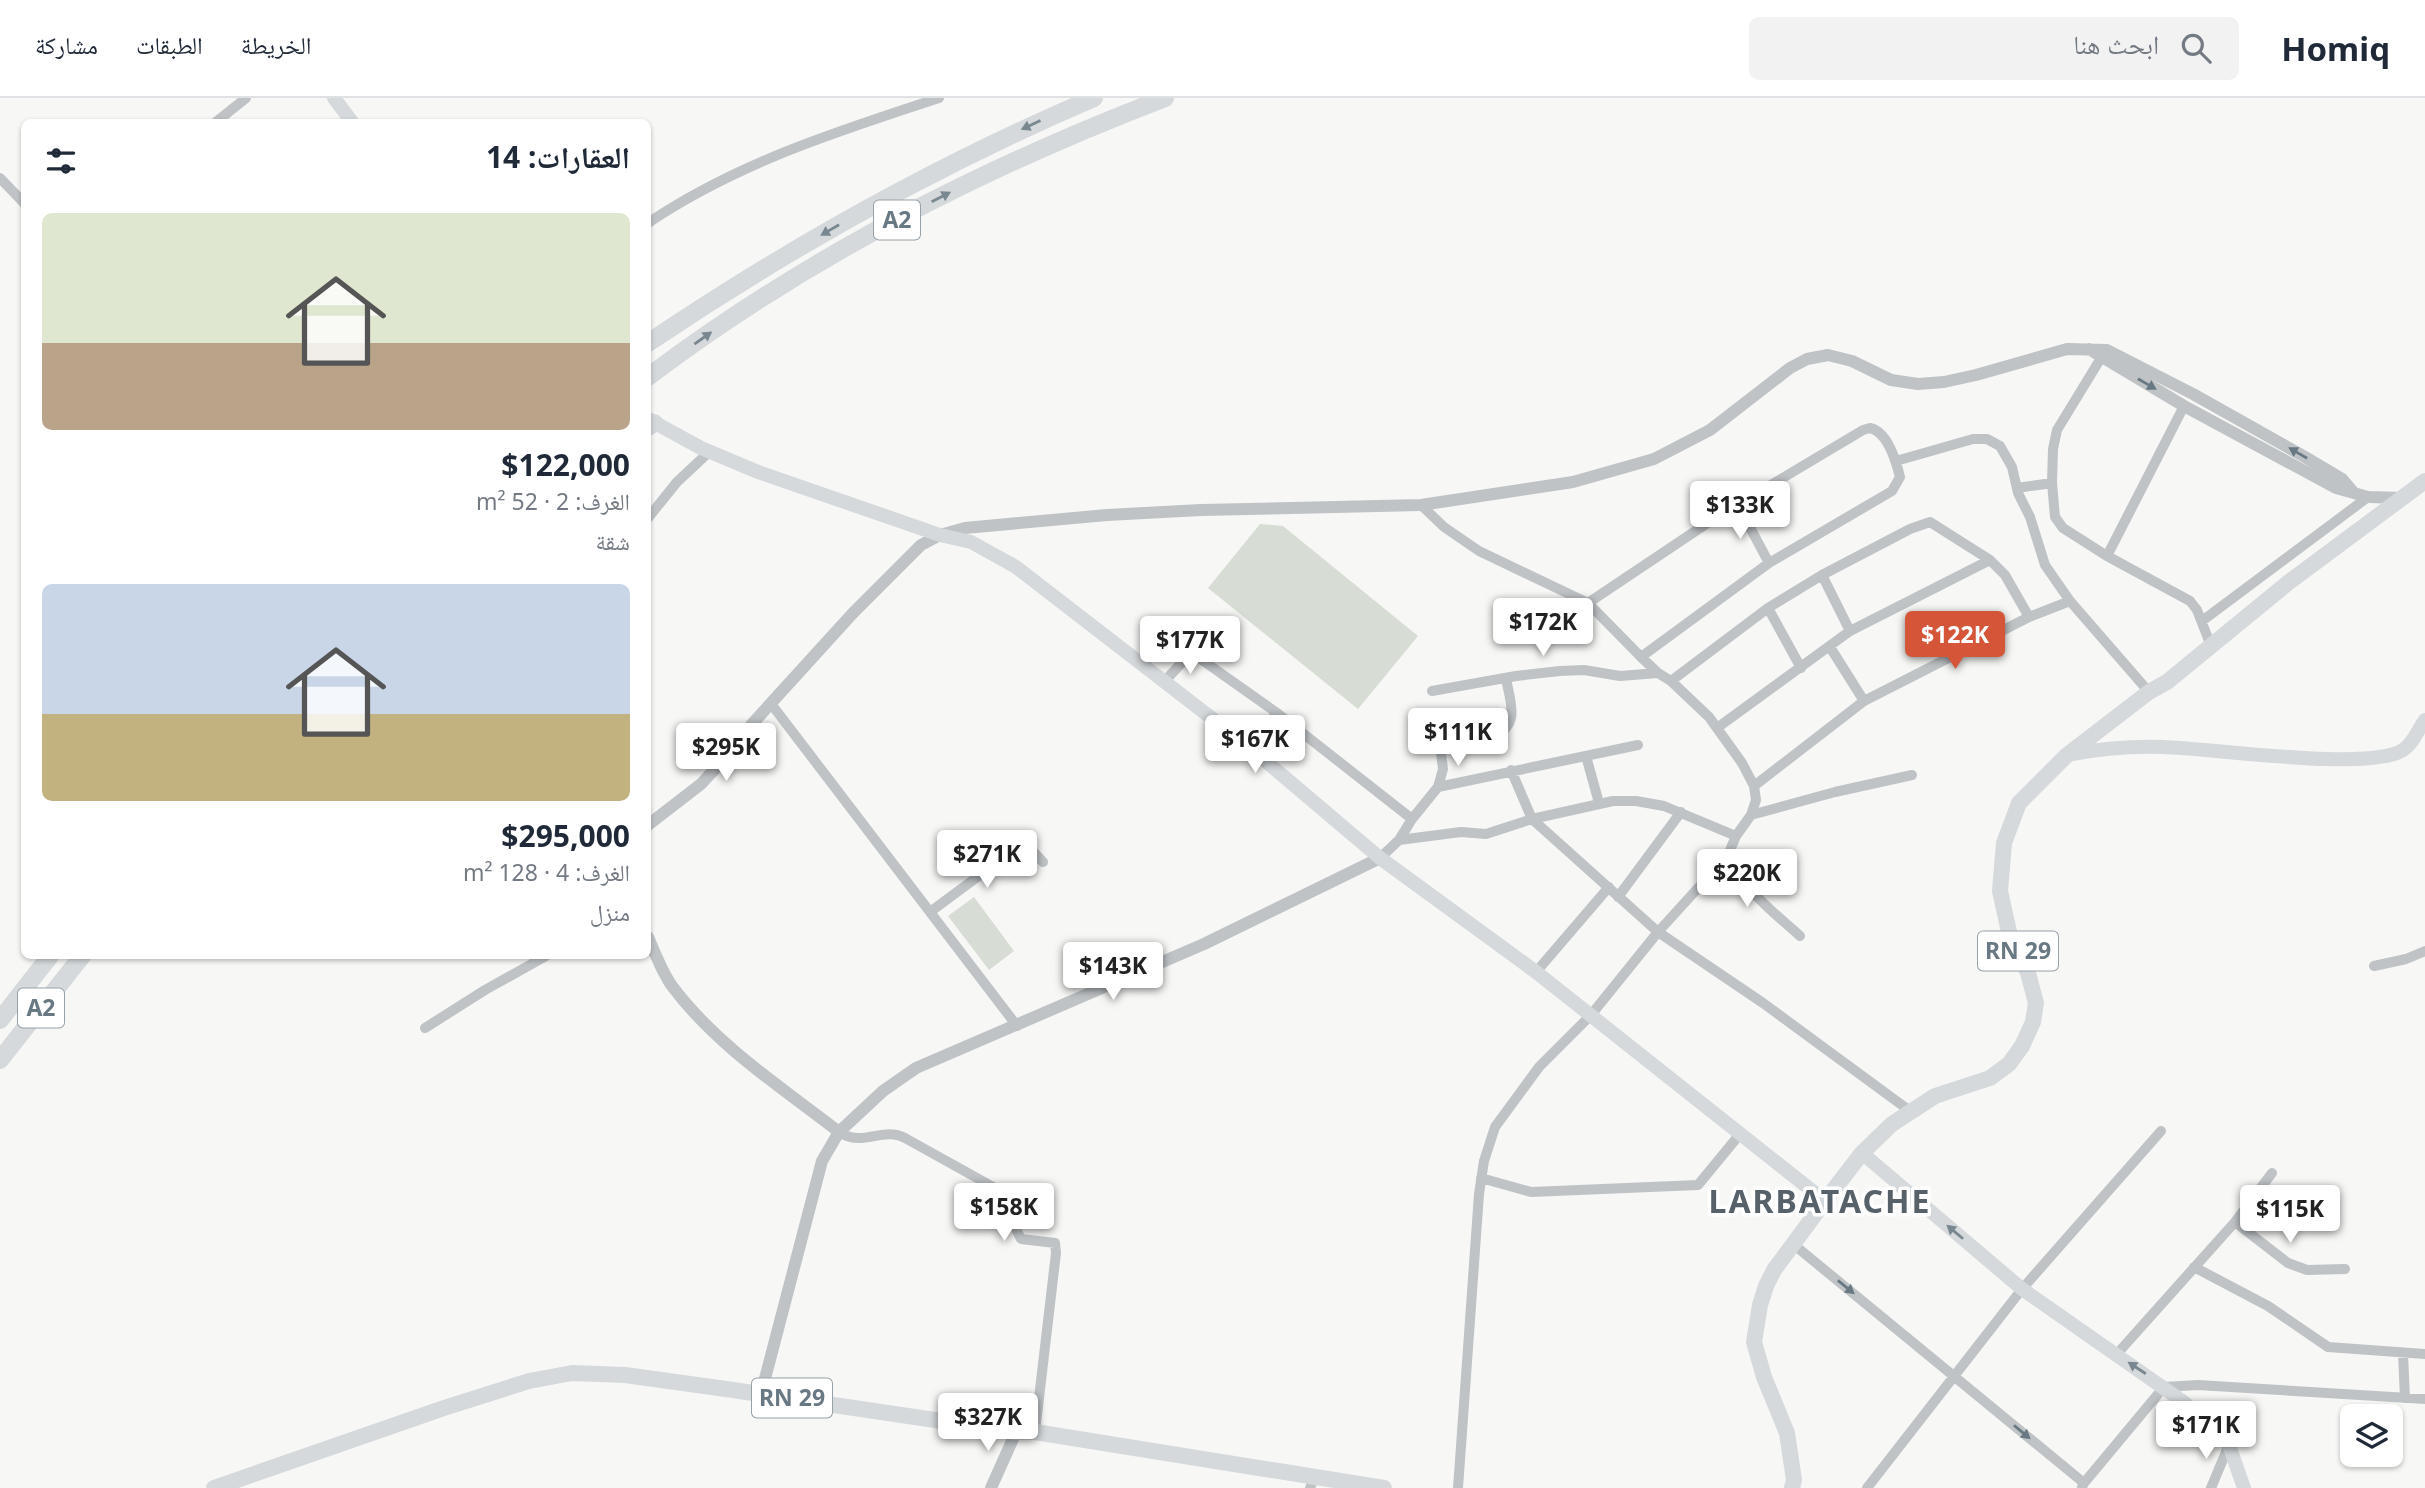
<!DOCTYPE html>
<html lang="ar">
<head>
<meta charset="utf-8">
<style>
  body { margin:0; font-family:"Noto Sans","Noto Naskh Arabic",sans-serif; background:#f2f2f3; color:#1f2937; direction:rtl; height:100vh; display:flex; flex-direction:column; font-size:26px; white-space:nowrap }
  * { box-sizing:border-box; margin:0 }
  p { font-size:23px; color:#747a83 }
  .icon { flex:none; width:38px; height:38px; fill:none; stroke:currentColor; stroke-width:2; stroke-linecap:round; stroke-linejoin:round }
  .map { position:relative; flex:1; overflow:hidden; direction:ltr }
  .panel { position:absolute; left:21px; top:21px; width:630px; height:840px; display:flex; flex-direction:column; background:#fff; border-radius:10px; box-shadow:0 2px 5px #0004; direction:rtl }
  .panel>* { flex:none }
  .tools { position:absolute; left:2340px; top:1306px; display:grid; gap:14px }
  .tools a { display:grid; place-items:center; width:63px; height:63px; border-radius:10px; background:#fff; box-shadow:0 2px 5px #0004; font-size:35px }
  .price { position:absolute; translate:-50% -60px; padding:0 16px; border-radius:7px; background:#fff; color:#222; font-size:23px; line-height:46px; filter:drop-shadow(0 2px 4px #0008) }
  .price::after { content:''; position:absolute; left:50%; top:42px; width:21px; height:16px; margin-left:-10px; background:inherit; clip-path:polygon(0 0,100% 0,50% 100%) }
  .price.on { background:#d45538; color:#fff }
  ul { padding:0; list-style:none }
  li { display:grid; align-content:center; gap:14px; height:371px; padding:0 21px }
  li span { display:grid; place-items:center; height:217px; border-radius:10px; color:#555 }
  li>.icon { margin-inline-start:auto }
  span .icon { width:126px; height:126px; fill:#fffc; stroke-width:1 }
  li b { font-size:30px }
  h2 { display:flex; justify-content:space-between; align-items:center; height:84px; padding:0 21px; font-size:30px }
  header { display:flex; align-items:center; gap:42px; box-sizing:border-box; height:98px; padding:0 35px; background:#fff; border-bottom:2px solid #e0e1e3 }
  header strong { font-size:33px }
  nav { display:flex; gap:38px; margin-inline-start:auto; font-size:24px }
  .search { width:490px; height:63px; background:#f2f2f3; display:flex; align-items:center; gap:18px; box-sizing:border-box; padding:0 24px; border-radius:10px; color:#747a83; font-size:26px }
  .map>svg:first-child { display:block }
</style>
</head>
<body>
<header>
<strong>Homiq</strong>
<div class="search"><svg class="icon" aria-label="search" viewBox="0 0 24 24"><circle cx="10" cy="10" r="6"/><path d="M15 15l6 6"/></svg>ابحث هنا</div>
<nav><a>الخريطة</a><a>الطبقات</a><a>مشاركة</a></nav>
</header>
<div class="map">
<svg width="2425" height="1390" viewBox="0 0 2425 1390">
  <rect width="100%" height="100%" fill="#f7f7f5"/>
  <path fill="#d7dcd4" d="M1260 426 1283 428 1418 538 1358 611 1208 490Z
    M974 799 1014 853 989 872 948 818Z"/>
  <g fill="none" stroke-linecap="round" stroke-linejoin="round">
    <path stroke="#bfc3c6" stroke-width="10" d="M216 24 246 0
      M0 80 24 105
      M648 125C737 65 838 33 939 0
      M2104 255 2057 332 2053 351 2052 385 2055 419 2063 430 2107 458 2190 503 2197 512 2211 548
      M1896 363 1973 341H1987L2000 348 2012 369 2018 395 2030 419 2045 467 2070 503
      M2017 390 2052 385
      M1421 407 1444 429 1479 453 1588 505 1641 559 1658 575 1671 583 1709 619 1742 665 1754 688 1756 702 1751 717 1736 738 1728 757 1658 834 1591 917 1539 969 1495 1029 1484 1063 1479 1096 1458 1390
      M1738 407 1769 465
      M648 420 677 384 709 354
      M2107 458 2184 308
      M1822 477 1850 533
      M1588 505 1709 424 1863 332 1870 330C1888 334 1896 363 1900 379L1892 393 1769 465 1641 559
      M1768 510 1801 570
      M2202 523 2368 399
      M1830 549 1864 603
      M1671 583 1768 510 1822 477 1910 431 1930 424 1990 462 2005 477 2029 519
      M1164 584 1186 560 1195 557 1277 615 1412 721
      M1432 593 1516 578 1560 573 1584 572 1620 578 1658 575
      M772 607 1017 928
      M1717 630 1850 533 1990 462
      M1249 649 1277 615
      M1415 651 1494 639C1521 625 1510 605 1506 580
      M1586 658 1599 705
      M1511 672 1532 721 1658 834 1763 905 1910 1013
      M1754 688 1864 603 2029 519 2070 503 2149 594
      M1438 689 1443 671 1440 647
      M1751 717 1835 694 1912 677
      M1399 742 1461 734 1486 736 1532 721 1613 703H1636L1664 708 1736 738
      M1728 757C1746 794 1770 811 1800 838
      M1380 760 1399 742 1412 721 1438 689 1638 647
      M1618 799 1681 714
      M930 814 1019 748H1028L1043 764
      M2374 868 2406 861 2425 853
      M1536 874 1609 789
      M425 930 485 892 546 858
      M839 1034C863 1050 882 1028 905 1040L995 1090 1021 1141 1055 1145 1056 1155 1035 1334
      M1481 1080 1531 1094 1698 1087 1740 1036
      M2235 1124 2288 1165 2307 1172 2345 1171
      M1793 1146 2084 1385 2082 1389
      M2194 1169 2268 1208 2328 1249 2425 1256
      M2403 1256 2405 1300
      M2116 1257 2235 1124 2272 1075
      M2084 1385 2164 1289 2198 1287 2425 1301
      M1310 1390 1314 1380
      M1867 1390 2022 1191 2161 1033
      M2211 1390 2229 1347"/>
    <path stroke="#bfc3c6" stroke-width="12" d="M2089 251 2184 308 2336 390 2368 399 2403 400
      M648 727 701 686 728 657 752 626 853 515 921 447 940 437 965 430 1107 417 1201 412 1421 407 1573 384 1654 361 1710 332 1790 270 1807 261 1828 257 1852 263 1891 282 1918 286 1944 284 1976 277 2067 251 2107 252 2193 296 2305 359 2342 381 2353 394
      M648 839C655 855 662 874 672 888 716 947 781 989 839 1034
      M761 1296 822 1063 839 1034 883 993 916 970 1204 846 1380 760
      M991 1390 1016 1334"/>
    <path stroke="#d5d9dc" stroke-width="14" d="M334 0 352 24
      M648 321 701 350 758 374 940 437 971 444 1016 469 1249 649 1380 760 1536 874 1825 1103
      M2067 657C2098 651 2131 648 2163 649 2211 650 2369 674 2403 652 2414 645 2418 631 2425 622
      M1862 1055 2022 1191 2185 1305 2229 1347 2244 1390"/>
    <path stroke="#d5d9dc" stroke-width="16" d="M214 1390 444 1310 529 1283 572 1275 625 1277 726 1291 1016 1334H1035L1384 1390
      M1792 1390 1794 1382 1787 1335 1764 1279 1754 1244 1760 1207 1766 1188 1774 1172 1825 1103 1862 1055 1892 1026 1935 998 1990 980 2009 966 2022 948 2033 924 2036 905 2028 875 2009 834 2000 793 2004 745 2019 705 2067 657 2149 594 2167 584 2289 484 2425 383"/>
    <path stroke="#d5d9dc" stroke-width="18" d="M648 245C789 150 937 67 1094 0
      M648 279C804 161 982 70 1165 0
      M648 329 654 325
      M0 922 50 858
      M0 962 82 858"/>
  </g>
  <defs><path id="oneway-solid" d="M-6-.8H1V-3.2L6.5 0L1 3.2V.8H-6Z" transform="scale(1.75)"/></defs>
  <g fill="#798790">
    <use href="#oneway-solid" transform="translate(1031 27) rotate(155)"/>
    <use href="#oneway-solid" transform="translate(941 99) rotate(-27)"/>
    <use href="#oneway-solid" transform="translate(830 132) rotate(150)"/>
    <use href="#oneway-solid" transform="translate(703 240) rotate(-35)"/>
    <use href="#oneway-solid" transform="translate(1955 1134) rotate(-140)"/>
    <use href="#oneway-solid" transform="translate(2137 1270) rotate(-147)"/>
  </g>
  <g fill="#697983">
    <use href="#oneway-solid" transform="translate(2147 286) rotate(30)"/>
    <use href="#oneway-solid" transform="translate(2298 355) rotate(-150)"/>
    <use href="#oneway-solid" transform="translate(1846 1189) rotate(39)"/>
    <use href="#oneway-solid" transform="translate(2022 1334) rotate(40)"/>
  </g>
  <g text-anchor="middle" stroke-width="7" stroke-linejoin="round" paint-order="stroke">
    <g fill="#fff" stroke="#96a1a8" stroke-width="2">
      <rect x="874" y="102.5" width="46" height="39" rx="5"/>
      <rect x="1978" y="833.5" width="80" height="39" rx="5"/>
      <rect x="18" y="890.5" width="46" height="39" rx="5"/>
      <rect x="752" y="1280.5" width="80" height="39" rx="5"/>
    </g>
    <g font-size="23" font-weight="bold" fill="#697983">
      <text x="897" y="130">A2</text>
      <text x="2018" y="861">RN 29</text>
      <text x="41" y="918">A2</text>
      <text x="792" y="1308">RN 29</text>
    </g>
    <g font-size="32" font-weight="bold" letter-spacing="2" fill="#566169" stroke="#fff">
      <text x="1820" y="1115">LARBATACHE</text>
    </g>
  </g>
</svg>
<div class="tools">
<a><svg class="icon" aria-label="layers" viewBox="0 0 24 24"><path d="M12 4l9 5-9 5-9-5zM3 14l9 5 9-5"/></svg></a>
</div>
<b class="price" style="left:1740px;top:443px">$133K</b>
<b class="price" style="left:1543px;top:560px">$172K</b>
<b class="price on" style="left:1955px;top:573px">$122K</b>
<b class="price" style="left:1190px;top:578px">$177K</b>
<b class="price" style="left:1458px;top:670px">$111K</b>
<b class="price" style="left:1255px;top:677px">$167K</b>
<b class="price" style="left:726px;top:685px">$295K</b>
<b class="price" style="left:987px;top:792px">$271K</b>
<b class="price" style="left:1747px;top:811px">$220K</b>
<b class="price" style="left:1113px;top:904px">$143K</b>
<b class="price" style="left:1004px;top:1145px">$158K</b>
<b class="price" style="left:2290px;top:1147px">$115K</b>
<b class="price" style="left:988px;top:1355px">$327K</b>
<b class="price" style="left:2206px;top:1363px">$171K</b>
<section class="panel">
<h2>العقارات: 14<svg class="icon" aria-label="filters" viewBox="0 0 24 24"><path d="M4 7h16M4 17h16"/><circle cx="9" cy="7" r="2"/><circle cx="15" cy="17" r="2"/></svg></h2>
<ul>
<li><span style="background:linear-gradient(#dfe7d0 60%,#b9a48a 0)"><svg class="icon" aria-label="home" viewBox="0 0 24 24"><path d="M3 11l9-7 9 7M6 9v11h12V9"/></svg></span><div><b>$122,000</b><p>الغرف: 2 · 52 m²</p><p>شقة</p></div></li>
<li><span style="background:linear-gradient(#c9d6e8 60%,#c2b280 0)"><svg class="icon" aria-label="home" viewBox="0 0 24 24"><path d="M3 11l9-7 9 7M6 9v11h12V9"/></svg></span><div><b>$295,000</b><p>الغرف: 4 · 128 m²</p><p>منزل</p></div></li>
</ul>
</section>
</div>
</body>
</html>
